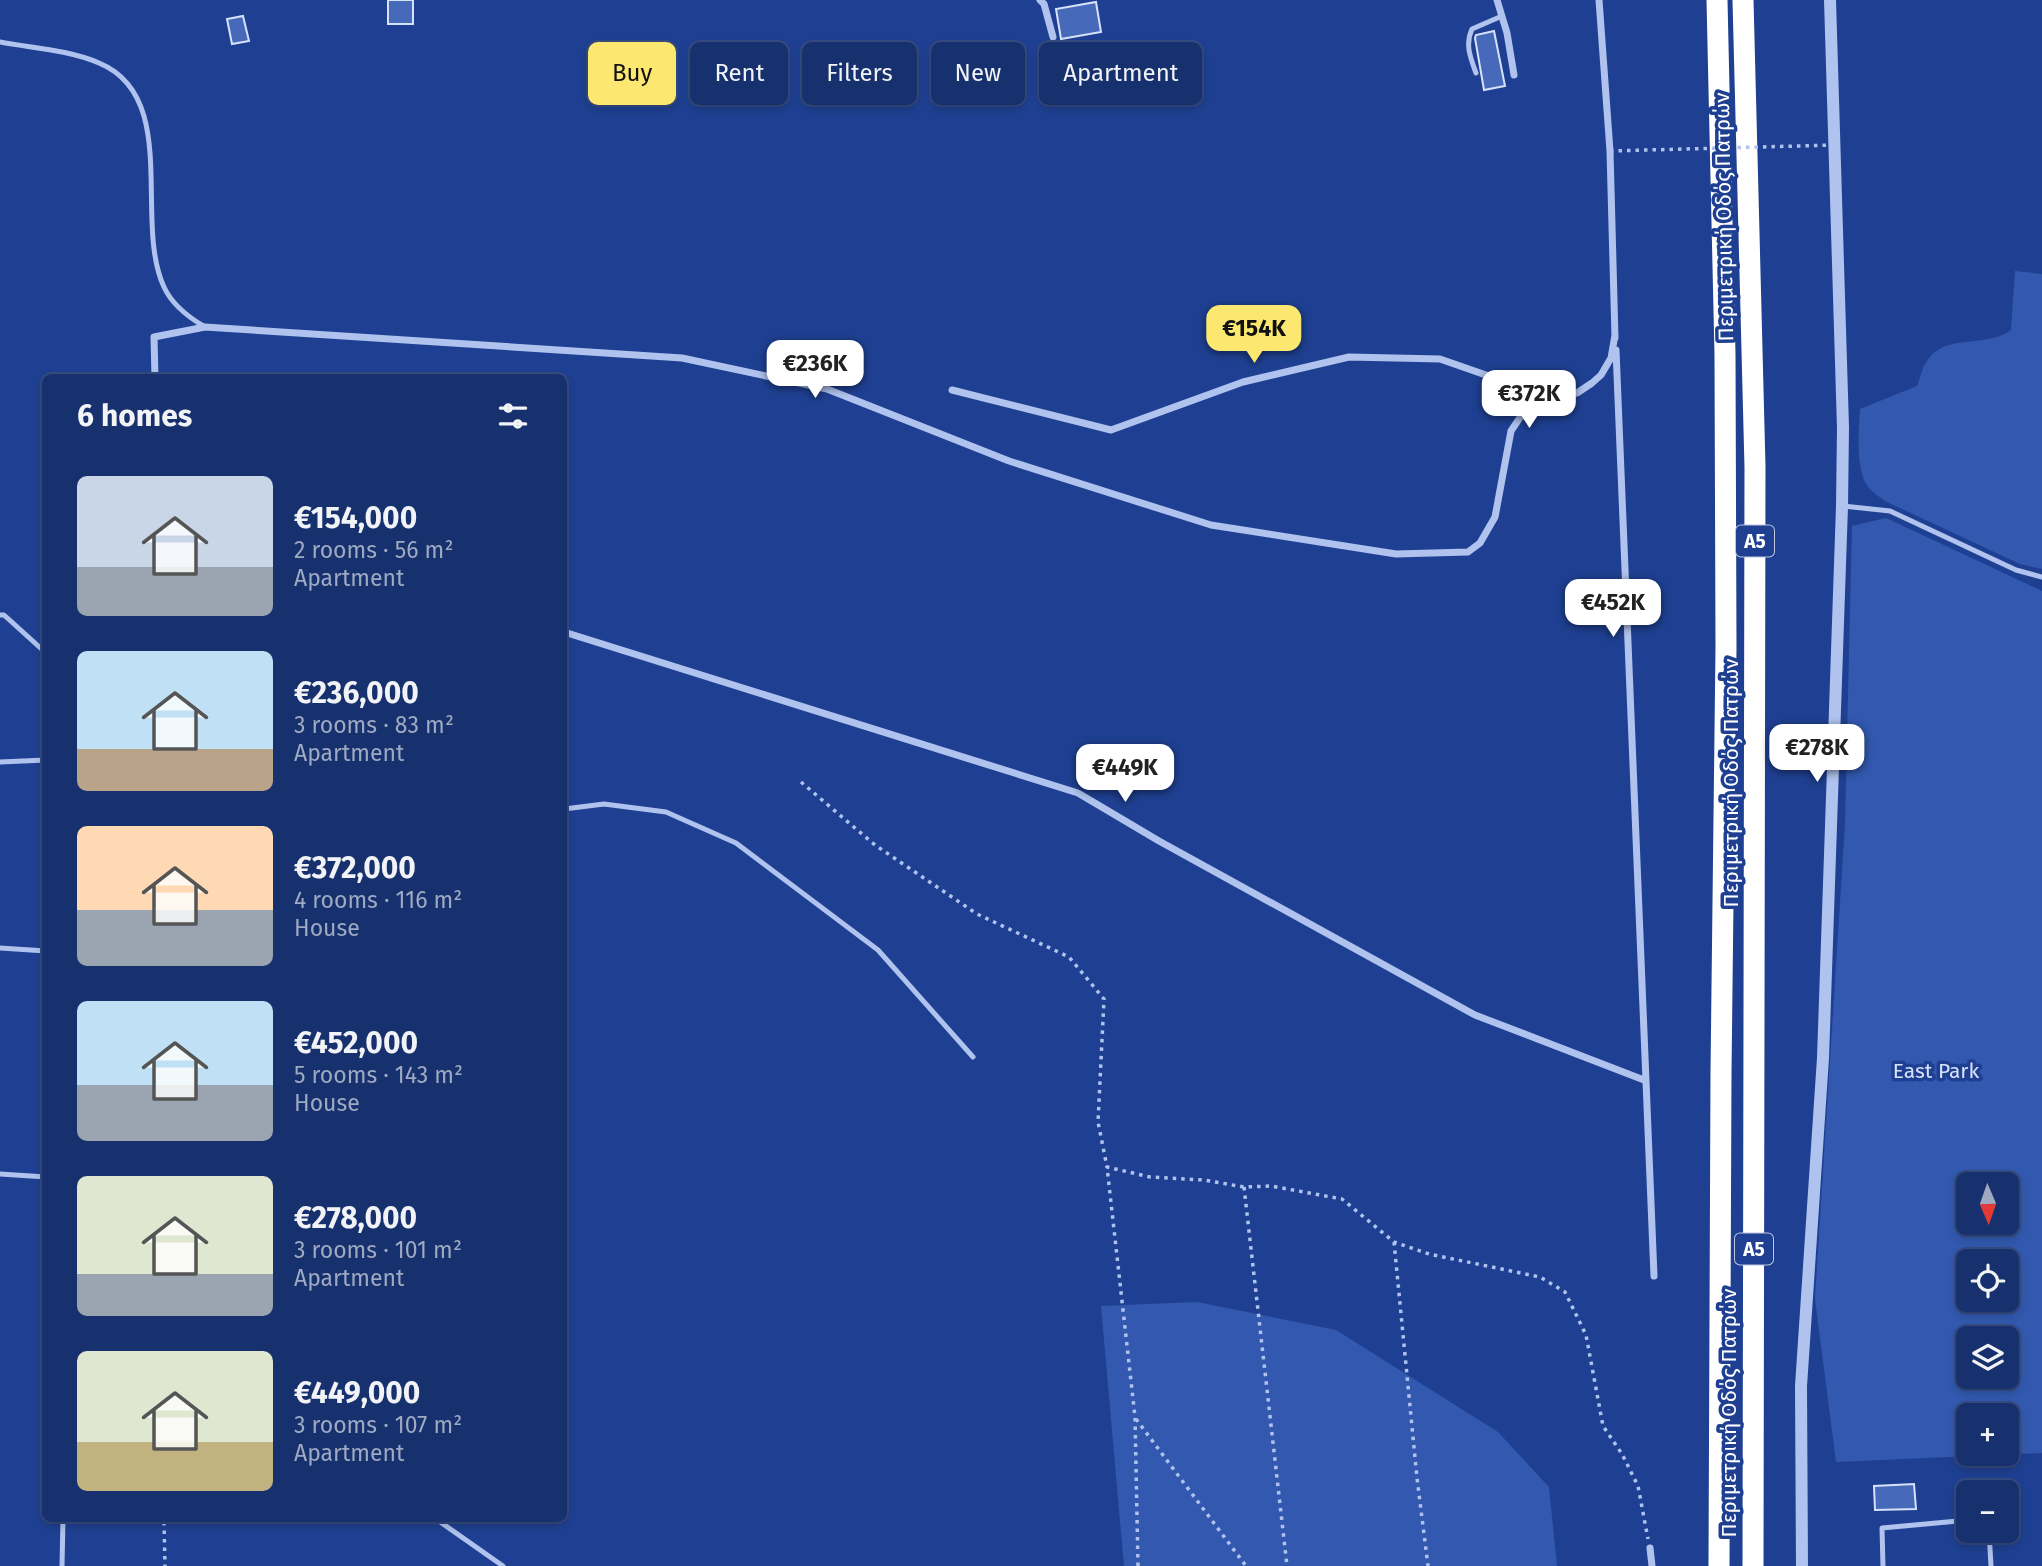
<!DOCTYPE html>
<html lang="en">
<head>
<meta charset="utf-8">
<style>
  body { margin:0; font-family:"Fira Sans",sans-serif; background:#243c76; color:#f1f3f6; height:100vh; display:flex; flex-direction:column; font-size:26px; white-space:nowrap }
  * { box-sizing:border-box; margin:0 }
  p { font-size:23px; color:#9ea9c2 }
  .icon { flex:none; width:38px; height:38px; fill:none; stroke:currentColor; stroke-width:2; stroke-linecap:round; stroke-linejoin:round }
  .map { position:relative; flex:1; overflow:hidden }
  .side { position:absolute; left:42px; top:374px; width:525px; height:1148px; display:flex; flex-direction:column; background:#17306e; border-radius:10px; box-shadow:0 4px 10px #0003,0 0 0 2px #364b81 }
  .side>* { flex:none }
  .hud { position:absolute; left:588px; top:42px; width:665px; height:63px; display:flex; gap:14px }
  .needle { width:46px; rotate:178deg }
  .controls { position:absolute; left:1956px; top:1172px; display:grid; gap:14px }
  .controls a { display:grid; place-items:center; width:63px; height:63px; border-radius:10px; background:#17306e; box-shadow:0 4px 10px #0003,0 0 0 2px #364b81; font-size:35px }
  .price { position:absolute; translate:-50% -60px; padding:0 16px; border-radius:14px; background:#fff; color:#222; font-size:23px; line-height:46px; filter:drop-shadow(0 2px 4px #0008) }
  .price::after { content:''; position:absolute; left:50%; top:42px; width:21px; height:16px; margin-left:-10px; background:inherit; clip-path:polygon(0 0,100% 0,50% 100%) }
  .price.current { background:#fce870; color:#111 }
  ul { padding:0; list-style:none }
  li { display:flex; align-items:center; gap:21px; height:175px; padding:0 35px }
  li span { display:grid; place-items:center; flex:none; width:196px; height:140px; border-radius:10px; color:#555 }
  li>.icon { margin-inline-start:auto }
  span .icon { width:84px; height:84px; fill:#fffc; stroke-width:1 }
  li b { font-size:30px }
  h2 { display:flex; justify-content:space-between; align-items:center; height:84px; padding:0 35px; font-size:30px }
  .tag { padding:0 24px; border-radius:10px; background:#17306e; box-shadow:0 4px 10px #0003,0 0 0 2px #364b81; font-size:24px; line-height:63px }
  .tag.current { background:#fce870; color:#111 }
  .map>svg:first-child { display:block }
</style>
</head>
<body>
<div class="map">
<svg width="2042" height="1566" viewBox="0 0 2042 1566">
  <rect width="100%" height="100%" fill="#1f4092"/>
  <path fill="#3259af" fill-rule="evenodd" d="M2015 271 2042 274V569L2020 564 1885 501C1880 497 1872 492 1868 487 1855 470 1859 428 1860 409L1917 386C1920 379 1922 367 1927 361 1946 332 1986 349 2011 330Z
    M1886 518 2042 591V1453L1836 1462 1815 1299 1845 823 1852 526ZM1969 1185H2007V1223H1969ZM1969 1262H2007V1300H1969ZM1969 1339H2007V1377H1969ZM1969 1416H2007V1454H1969Z
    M1197 1302 1336 1330 1498 1432 1549 1487 1557 1566H1124L1101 1306Z"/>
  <path fill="#4769b9" stroke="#d6e1fa" stroke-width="2" d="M388 0H413V24H388Z
    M1096 2 1101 32 1061 39 1056 9Z
    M243 16 249 41 232 44 227 19Z
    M1494 31 1505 86 1484 90 1475 38 1476 35Z
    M1914 1484 1916 1509 1875 1510 1874 1486Z"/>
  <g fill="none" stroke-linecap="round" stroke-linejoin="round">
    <path stroke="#b0c3ee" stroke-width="3.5" stroke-dasharray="3.5 5" stroke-linecap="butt" d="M801 782 875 845 977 914 1069 957 1104 999 1098 1122 1107 1167
      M1244 1187 1287 1566
      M1394 1242 1417 1478 1428 1566
      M1136 1419 1246 1566
      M164 1522 165 1566
      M1138 1566 1135 1417 1107 1167 1150 1177 1204 1180 1244 1187 1271 1186 1342 1199 1394 1242 1429 1254 1540 1277 1565 1292 1586 1335 1603 1426 1622 1454 1638 1486 1648 1539"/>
    <path stroke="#b0c3ee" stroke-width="5" d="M0 42C32 48 69 50 99 63 181 97 133 221 164 287 172 305 188 317 205 327
      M1476 73C1470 57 1465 44 1472 29L1502 16
      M1843 506 1890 511 2016 570 2042 577
      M0 615H4L46 653
      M0 762 46 760
      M564 809 604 804 666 812 736 843 878 950 973 1057
      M0 948 46 951
      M0 1174 46 1177
      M436 1519 503 1566
      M1989 1531 1991 1566
      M62 1566 63 1519
      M1883 1566 1882 1528 1969 1520"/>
    <path stroke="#b0c3ee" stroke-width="7" d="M1040 0 1044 4 1053 37
      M1497 0 1507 33 1514 75
      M1599 0 1610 151 1615 338
      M1616 350 1654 1276
      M155 378 154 337 205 327 682 358 827 389 1009 461 1211 525 1396 554 1468 552 1480 543 1495 517 1511 431 1521 416 1535 405 1577 393 1592 383 1601 375 1611 358 1615 335
      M952 390 1111 430 1243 382 1349 357 1440 359 1552 398
      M564 632 1078 793 1159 841 1475 1015 1644 1080
      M1650 1548 1652 1566"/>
    <path stroke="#b0c3ee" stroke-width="12" d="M1802 1566 1801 1386 1823 1058 1842 506 1843 428 1830 0"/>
    <path stroke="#fff" stroke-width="21" d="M1717 0 1725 355 1726 647 1721 1073 1719 1566
      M1743 0 1755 467 1753 1566"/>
    <path stroke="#b0c3ee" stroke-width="3.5" stroke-dasharray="3.5 5" stroke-linecap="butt" d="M1610 151 1834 145"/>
  </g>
  <g text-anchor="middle" stroke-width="7" stroke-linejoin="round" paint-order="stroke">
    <g fill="#1f4092" stroke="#bcc6de" stroke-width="2">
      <rect x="1736" y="525.5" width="38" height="31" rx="5"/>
      <rect x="1735" y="1233.5" width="38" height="31" rx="5"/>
    </g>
    <g font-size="19" font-weight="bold" fill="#fff">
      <text x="1755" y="548">Α5</text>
      <text x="1754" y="1256">Α5</text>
    </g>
    <g font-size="21" fill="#fff" stroke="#1f4092">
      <text transform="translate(1724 217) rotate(-91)" y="7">Περιμετρική Οδός Πατρών</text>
      <text transform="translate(1731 783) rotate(-90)" y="7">Περιμετρική Οδός Πατρών</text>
      <text transform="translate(1729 1413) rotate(-90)" y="7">Περιμετρική Οδός Πατρών</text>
    </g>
    <g font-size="21" fill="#d6e1fa" stroke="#1f4092">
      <text x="1936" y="1078">East Park</text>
    </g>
  </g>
</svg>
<div class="controls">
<a><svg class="needle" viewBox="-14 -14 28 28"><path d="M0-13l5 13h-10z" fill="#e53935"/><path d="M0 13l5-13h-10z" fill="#9ea9c2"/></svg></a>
<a><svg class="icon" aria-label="locate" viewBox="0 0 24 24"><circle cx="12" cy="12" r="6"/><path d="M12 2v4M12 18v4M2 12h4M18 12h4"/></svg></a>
<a><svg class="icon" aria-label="layers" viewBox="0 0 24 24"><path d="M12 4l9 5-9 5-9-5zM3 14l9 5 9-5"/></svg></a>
<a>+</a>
<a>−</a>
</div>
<b class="price current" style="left:1254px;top:365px">€154K</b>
<b class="price" style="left:815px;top:400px">€236K</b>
<b class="price" style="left:1529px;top:430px">€372K</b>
<b class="price" style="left:1613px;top:639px">€452K</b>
<b class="price" style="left:1817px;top:784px">€278K</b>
<b class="price" style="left:1125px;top:804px">€449K</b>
<div class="hud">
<a class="tag current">Buy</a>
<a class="tag">Rent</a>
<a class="tag">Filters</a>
<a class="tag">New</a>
<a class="tag">Apartment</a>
</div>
<section class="side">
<h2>6 homes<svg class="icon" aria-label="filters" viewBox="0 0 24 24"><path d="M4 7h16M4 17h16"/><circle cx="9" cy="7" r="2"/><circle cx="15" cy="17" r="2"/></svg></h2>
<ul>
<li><span style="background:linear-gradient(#c9d6e8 65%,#9aa5b1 0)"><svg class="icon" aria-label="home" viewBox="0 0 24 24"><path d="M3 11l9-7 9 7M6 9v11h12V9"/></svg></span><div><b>€154,000</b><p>2 rooms · 56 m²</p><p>Apartment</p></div></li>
<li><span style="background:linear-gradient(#bfe0f5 70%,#b9a48a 0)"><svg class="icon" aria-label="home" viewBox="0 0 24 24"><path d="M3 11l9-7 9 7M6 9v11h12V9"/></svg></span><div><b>€236,000</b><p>3 rooms · 83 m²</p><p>Apartment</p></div></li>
<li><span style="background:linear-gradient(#ffd9b3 60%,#9aa5b1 0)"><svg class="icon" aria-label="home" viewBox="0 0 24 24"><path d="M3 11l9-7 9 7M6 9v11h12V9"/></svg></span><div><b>€372,000</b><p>4 rooms · 116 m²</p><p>House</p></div></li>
<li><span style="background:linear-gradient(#bfe0f5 60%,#9aa5b1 0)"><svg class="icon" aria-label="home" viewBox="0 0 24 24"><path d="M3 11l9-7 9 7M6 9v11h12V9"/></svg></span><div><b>€452,000</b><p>5 rooms · 143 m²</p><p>House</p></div></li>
<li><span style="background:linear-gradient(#dfe7d0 70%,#9aa5b1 0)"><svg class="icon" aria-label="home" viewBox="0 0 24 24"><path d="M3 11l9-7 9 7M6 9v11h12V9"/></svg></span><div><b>€278,000</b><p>3 rooms · 101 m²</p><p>Apartment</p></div></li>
<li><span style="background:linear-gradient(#dfe7d0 65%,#c2b280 0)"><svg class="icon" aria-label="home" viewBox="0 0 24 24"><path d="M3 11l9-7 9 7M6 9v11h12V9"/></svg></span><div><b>€449,000</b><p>3 rooms · 107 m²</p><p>Apartment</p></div></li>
</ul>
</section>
</div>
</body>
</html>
